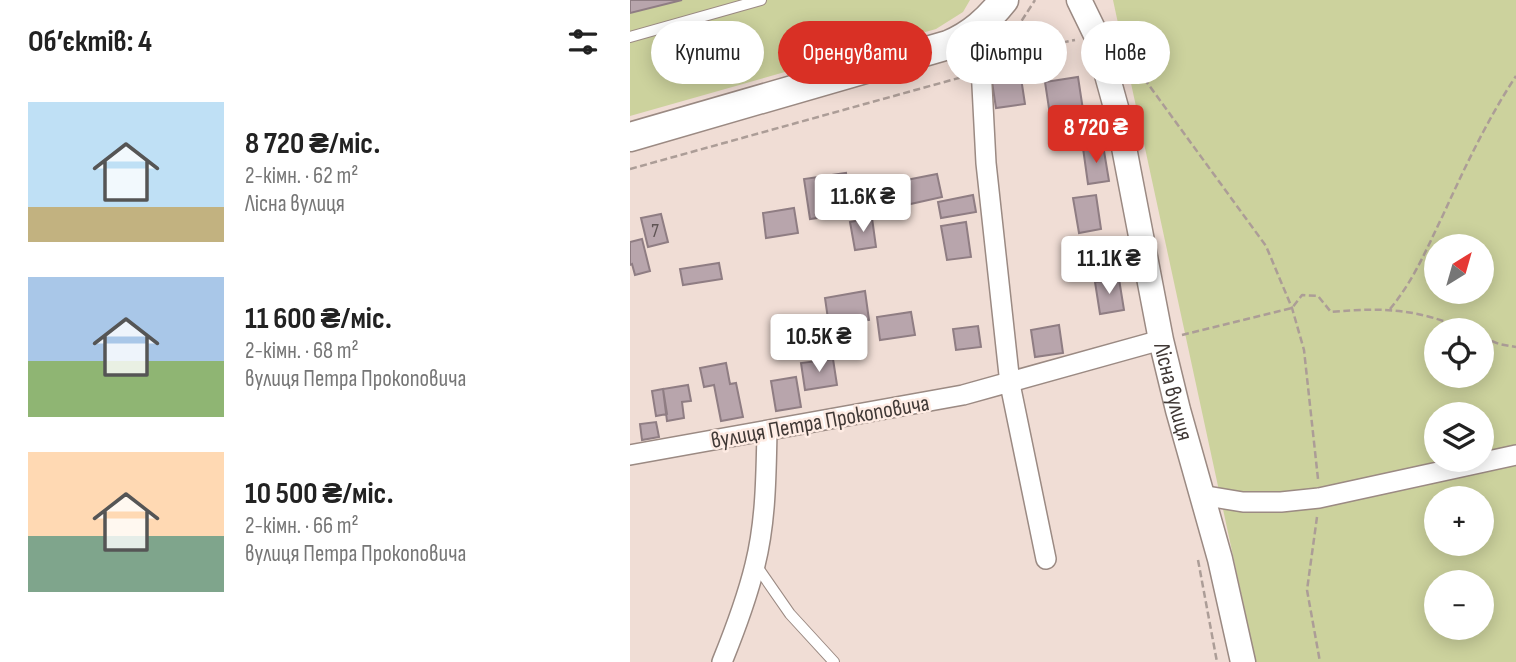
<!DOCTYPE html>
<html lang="uk">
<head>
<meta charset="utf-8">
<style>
  body { margin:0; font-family:"Sofia Sans Condensed",sans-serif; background:#f2f2f2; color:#222; height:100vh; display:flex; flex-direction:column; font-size:26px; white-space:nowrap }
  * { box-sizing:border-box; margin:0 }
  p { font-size:23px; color:#767676 }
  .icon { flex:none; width:38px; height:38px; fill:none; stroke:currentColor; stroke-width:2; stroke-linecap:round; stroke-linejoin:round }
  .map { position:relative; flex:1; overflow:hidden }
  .panel { display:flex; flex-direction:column; background:#fff; width:630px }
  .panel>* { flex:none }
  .guide { position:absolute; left:21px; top:21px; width:665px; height:63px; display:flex; gap:14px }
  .needle { width:46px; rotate:37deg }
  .buttons { position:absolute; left:794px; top:234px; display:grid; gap:14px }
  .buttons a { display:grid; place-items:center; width:70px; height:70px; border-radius:50%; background:#fff; box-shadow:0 4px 18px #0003; font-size:35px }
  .price { position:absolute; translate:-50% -60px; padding:0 16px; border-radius:7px; background:#fff; color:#222; font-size:23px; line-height:46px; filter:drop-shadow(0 2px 4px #0008) }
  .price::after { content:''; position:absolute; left:50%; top:42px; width:21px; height:16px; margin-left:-10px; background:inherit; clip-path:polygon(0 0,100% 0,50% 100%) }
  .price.selected { background:#d93025; color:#fff }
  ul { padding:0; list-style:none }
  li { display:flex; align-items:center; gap:21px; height:175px; padding:0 28px }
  li span { display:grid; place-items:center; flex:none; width:196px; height:140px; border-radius:0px; color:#555 }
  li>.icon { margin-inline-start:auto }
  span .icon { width:84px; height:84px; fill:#fffc; stroke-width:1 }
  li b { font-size:30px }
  h2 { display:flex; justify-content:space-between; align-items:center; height:84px; padding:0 28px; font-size:30px }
  .chip { padding:0 24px; border-radius:32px; background:#fff; box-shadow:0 4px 18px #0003; font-size:24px; line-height:63px }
  .chip.selected { background:#d93025; color:#fff }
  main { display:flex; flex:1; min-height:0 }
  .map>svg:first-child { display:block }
</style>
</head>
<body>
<main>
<section class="panel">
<h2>Об’єктів: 4<svg class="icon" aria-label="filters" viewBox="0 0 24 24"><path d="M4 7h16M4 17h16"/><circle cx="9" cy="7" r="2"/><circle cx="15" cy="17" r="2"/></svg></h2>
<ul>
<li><span style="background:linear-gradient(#bfe0f5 75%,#c2b280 0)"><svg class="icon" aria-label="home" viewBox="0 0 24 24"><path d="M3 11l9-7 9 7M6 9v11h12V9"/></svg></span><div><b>8 720 ₴/міс.</b><p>2-кімн. · 62 m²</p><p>Лісна вулиця</p></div></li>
<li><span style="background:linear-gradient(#a9c7e8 60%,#8fb573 0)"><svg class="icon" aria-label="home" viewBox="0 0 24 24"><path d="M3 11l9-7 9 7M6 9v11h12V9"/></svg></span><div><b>11 600 ₴/міс.</b><p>2-кімн. · 68 m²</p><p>вулиця Петра Прокоповича</p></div></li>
<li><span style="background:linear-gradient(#ffd9b3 60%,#7fa58c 0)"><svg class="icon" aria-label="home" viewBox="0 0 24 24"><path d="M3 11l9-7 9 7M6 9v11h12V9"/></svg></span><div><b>10 500 ₴/міс.</b><p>2-кімн. · 66 m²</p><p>вулиця Петра Прокоповича</p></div></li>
</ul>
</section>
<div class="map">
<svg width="886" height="662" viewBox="0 0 886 662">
  <rect width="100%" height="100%" fill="#f0ddd5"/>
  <path fill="#ccd29d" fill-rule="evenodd" d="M0 0H340L333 12 306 29 0 116Z
    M483 0H886V662H626ZM807 247H852V292H807ZM807 331H852V376H807ZM807 415H852V460H807ZM807 499H852V544H807ZM807 583H852V628H807Z"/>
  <path fill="#b8a5ac" stroke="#8f7d83" stroke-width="2" d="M0 0H52L0 13Z
    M448 77 453 110 420 115 415 82Z
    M391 78 395 104 366 108 362 82Z
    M470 116 474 143 432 149 428 122Z
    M473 145 479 181 458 184 453 148Z
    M216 173 222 213 180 219 174 179Z
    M307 174 312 197 276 205 271 181Z
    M343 195 346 212 311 218 308 202Z
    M466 195 471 229 449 233 443 198Z
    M164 208 168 233 136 238 133 213Z
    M31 214 38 242 18 247 11 218Z
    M242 218 246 247 225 250 220 222Z
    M336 222 341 257 317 260 311 226Z
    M12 239 20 271 5 275 2 264 0 265V242Z
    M89 263 92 279 53 285 50 269Z
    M489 279 494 310 470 314 465 282Z
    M235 291 239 320 199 326 195 298Z
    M281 312 285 335 250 340 247 317Z
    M429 325 433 353 405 357 401 330Z
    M348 326 351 347 326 350 323 329Z
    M203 359 207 385 175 390 171 363Z
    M96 363 100 384 106 383 113 417 91 421 84 385 74 387 70 368Z
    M166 377 171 407 146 411 141 381Z
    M58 385 61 401 52 402 54 418 37 421 33 389Z
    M33 389 37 414 26 416 22 391Z
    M26 422 29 437 12 440 10 424Z"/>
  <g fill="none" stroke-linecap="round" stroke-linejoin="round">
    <g stroke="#9b8a83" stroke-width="12">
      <path id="service" d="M0 37 131 0
        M126 565 160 614 204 662"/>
    </g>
    <g stroke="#9b8a83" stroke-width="22">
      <path id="minor" d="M349 28 356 163 380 384 416 559
        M0 455 333 395 531 340
        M571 495 613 502H651L689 498 886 455
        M92 662C105 630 117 598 125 565 136 521 136 475 137 431"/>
    </g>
    <g stroke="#9b8a83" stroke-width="27">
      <g id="tertiary">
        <path id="s1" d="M449 0 466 35 487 111 531 340 548 410 590 559 613 662"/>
      </g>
    </g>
    <g stroke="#9b8a83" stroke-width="31">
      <path id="secondary" d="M0 137 318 45C342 35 358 20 374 0"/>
    </g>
    <path stroke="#ac9d97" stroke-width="2.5" stroke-dasharray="7 3.5" stroke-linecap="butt" d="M370 55 445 40
      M493 55 505 66 636 246 662 308 674 350 688 479
      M369 56 405 0
      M0 169 336 76
      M760 309C784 280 797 248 813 215 835 167 857 120 886 76
      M552 335 662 308 672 295 688 296 701 312C755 307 789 309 839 331
      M852 337 869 344 886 347
      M687 517 677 590 690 662
      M568 560 587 662"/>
    <use href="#service" stroke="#fff" stroke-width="10"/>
    <use href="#minor" stroke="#fff" stroke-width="19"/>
    <use href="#tertiary" stroke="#fff" stroke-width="24"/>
    <use href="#secondary" stroke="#fff" stroke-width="28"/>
  </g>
  <g text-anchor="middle" stroke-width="5" stroke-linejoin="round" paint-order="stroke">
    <g font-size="19" fill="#5f5454">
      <text x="25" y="237">7</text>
    </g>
    <g font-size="23" fill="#413936" stroke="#feebe3">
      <text dy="8" stroke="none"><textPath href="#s1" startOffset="404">Лісна вулиця</textPath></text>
      <text transform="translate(190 421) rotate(-10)" y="8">вулиця Петра Прокоповича</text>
    </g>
  </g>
</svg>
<div class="buttons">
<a><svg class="needle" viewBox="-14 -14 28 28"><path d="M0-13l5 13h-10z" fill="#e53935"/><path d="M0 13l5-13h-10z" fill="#767676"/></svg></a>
<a><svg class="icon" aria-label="locate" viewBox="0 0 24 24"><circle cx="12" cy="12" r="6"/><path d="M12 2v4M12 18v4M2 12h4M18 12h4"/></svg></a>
<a><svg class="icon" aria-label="layers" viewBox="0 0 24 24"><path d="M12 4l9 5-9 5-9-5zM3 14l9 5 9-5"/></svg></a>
<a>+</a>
<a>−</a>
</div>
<b class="price selected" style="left:466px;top:165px">8 720 ₴</b>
<b class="price" style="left:233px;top:234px">11.6K ₴</b>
<b class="price" style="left:479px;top:296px">11.1K ₴</b>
<b class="price" style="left:189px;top:374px">10.5K ₴</b>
<div class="guide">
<a class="chip">Купити</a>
<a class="chip selected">Орендувати</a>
<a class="chip">Фільтри</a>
<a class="chip">Нове</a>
</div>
</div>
</main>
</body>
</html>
